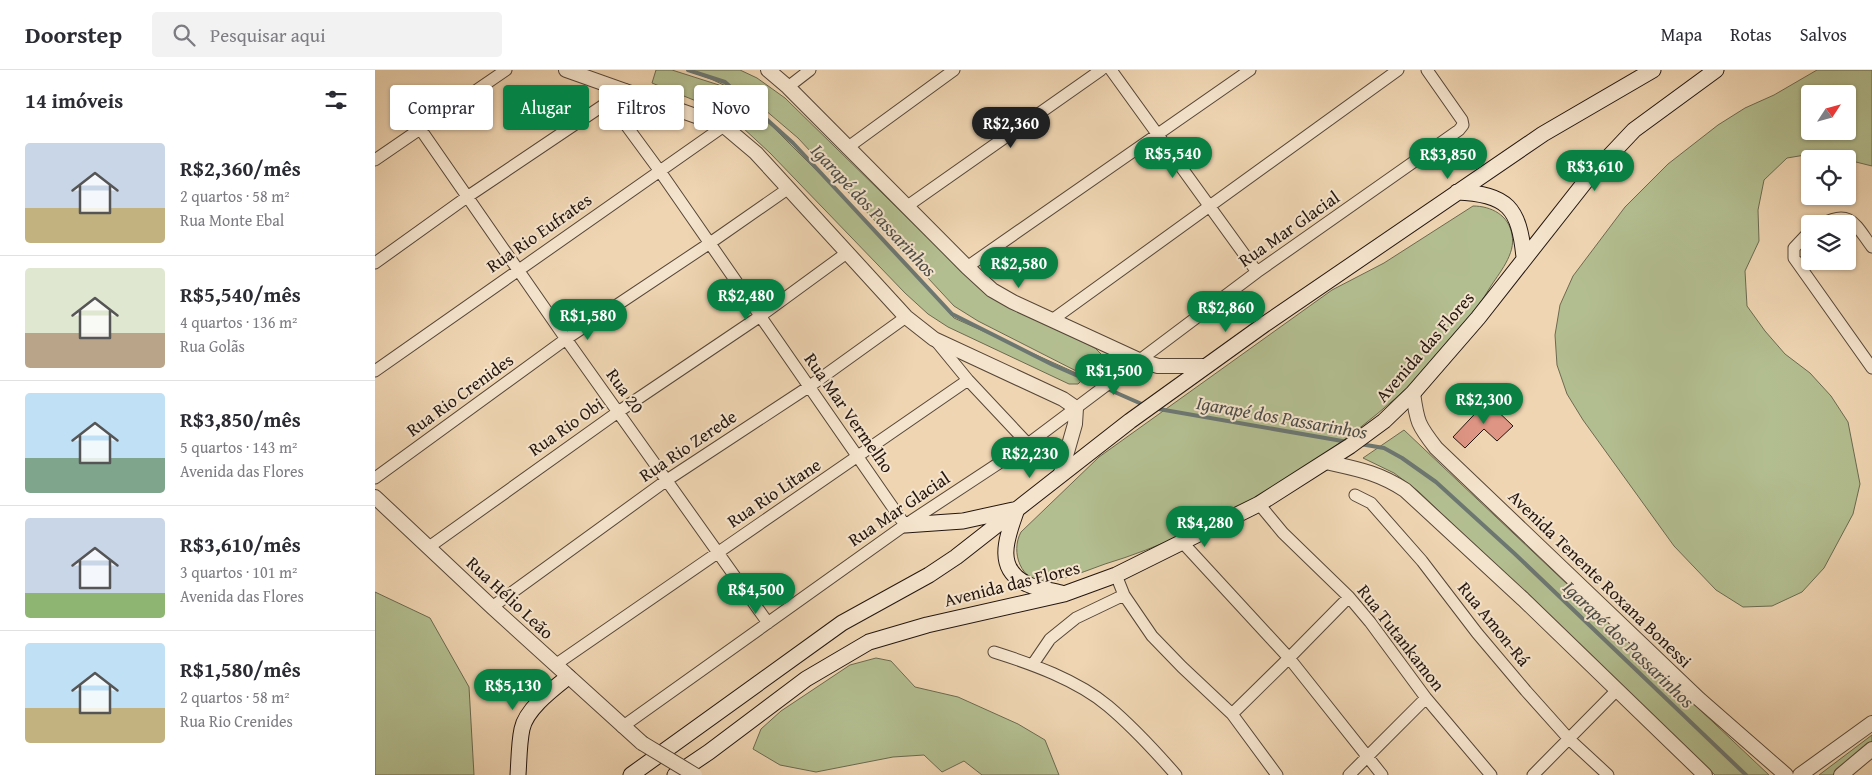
<!DOCTYPE html>
<html lang="pt">
<head>
<meta charset="utf-8">
<style>
  body { margin:0; font-family:"Gentium Book Plus",serif; background:#f2f2f3; color:#2b2b33; height:100vh; display:flex; flex-direction:column; font-size:19px; white-space:nowrap }
  * { box-sizing:border-box; margin:0 }
  p { font-size:16px; color:#7c7c81 }
  .icon { flex:none; width:28px; height:28px; fill:none; stroke:currentColor; stroke-width:2; stroke-linecap:round; stroke-linejoin:round }
  .map { position:relative; flex:1; overflow:hidden }
  .sheet { display:flex; flex-direction:column; background:#fff; width:375px }
  .sheet>* { flex:none }
  .guide { position:absolute; left:15px; top:15px; width:475px; height:45px; display:flex; gap:10px }
  .needle { width:32px; rotate:54deg }
  .tools { position:absolute; left:1426px; top:15px; display:grid; gap:10px }
  .tools a { display:grid; place-items:center; width:55px; height:55px; border-radius:5px; background:#fff; box-shadow:0 1px 4px #0004; font-size:25px }
  .price { position:absolute; translate:-50% -42px; padding:0 11px; border-radius:18px; background:#0b8043; color:#fff; font-size:16px; line-height:32px; filter:drop-shadow(0 1px 2px #0008) }
  .price::after { content:''; position:absolute; left:50%; top:30px; width:15px; height:11px; margin-left:-8px; background:inherit; clip-path:polygon(0 0,100% 0,50% 100%) }
  .price.current { background:#222; color:#fff }
  ul { padding:0; list-style:none }
  li { display:flex; align-items:center; gap:15px; height:125px; padding:0 25px }
  li+li { border-top:1px solid #e1e1e2 }
  li span { display:grid; place-items:center; flex:none; width:140px; height:100px; border-radius:5px; color:#555 }
  li>.icon { margin-inline-start:auto }
  span .icon { width:60px; height:60px; fill:#fffc; stroke-width:1 }
  li b { font-size:21px }
  h2 { display:flex; justify-content:space-between; align-items:center; height:60px; padding:0 25px; font-size:21px }
  .tag { padding:0 18px; border-radius:5px; background:#fff; box-shadow:0 1px 4px #0004; font-size:18px; line-height:45px }
  .tag.current { background:#0b8043; color:#fff }
  header { display:flex; align-items:center; gap:30px; box-sizing:border-box; height:70px; padding:0 25px; background:#fff; border-bottom:1px solid #e1e1e2 }
  header strong { font-size:24px }
  nav { display:flex; gap:28px; margin-inline-start:auto; font-size:18px }
  .search { width:350px; height:45px; background:#f2f2f3; display:flex; align-items:center; gap:12px; box-sizing:border-box; padding:0 18px; border-radius:5px; color:#7c7c81; font-size:19px }
  main { display:flex; flex:1; min-height:0 }
  .map>svg:first-child { display:block }
</style>
</head>
<body>
<header>
<strong>Doorstep</strong>
<div class="search"><svg class="icon" aria-label="search" viewBox="0 0 24 24"><circle cx="10" cy="10" r="6"/><path d="M15 15l6 6"/></svg>Pesquisar aqui</div>
<nav><a>Mapa</a><a>Rotas</a><a>Salvos</a></nav>
</header>
<main>
<section class="sheet">
<h2>14 imóveis<svg class="icon" aria-label="filters" viewBox="0 0 24 24"><path d="M4 7h16M4 17h16"/><circle cx="9" cy="7" r="2"/><circle cx="15" cy="17" r="2"/></svg></h2>
<ul>
<li><span style="background:linear-gradient(#c9d6e8 65%,#c2b280 0)"><svg class="icon" aria-label="home" viewBox="0 0 24 24"><path d="M3 11l9-7 9 7M6 9v11h12V9"/></svg></span><div><b>R$2,360/mês</b><p>2 quartos · 58 m²</p><p>Rua Monte Ebal</p></div></li>
<li><span style="background:linear-gradient(#dfe7d0 65%,#b9a48a 0)"><svg class="icon" aria-label="home" viewBox="0 0 24 24"><path d="M3 11l9-7 9 7M6 9v11h12V9"/></svg></span><div><b>R$5,540/mês</b><p>4 quartos · 136 m²</p><p>Rua Golãs</p></div></li>
<li><span style="background:linear-gradient(#bfe0f5 65%,#7fa58c 0)"><svg class="icon" aria-label="home" viewBox="0 0 24 24"><path d="M3 11l9-7 9 7M6 9v11h12V9"/></svg></span><div><b>R$3,850/mês</b><p>5 quartos · 143 m²</p><p>Avenida das Flores</p></div></li>
<li><span style="background:linear-gradient(#c9d6e8 75%,#8fb573 0)"><svg class="icon" aria-label="home" viewBox="0 0 24 24"><path d="M3 11l9-7 9 7M6 9v11h12V9"/></svg></span><div><b>R$3,610/mês</b><p>3 quartos · 101 m²</p><p>Avenida das Flores</p></div></li>
<li><span style="background:linear-gradient(#bfe0f5 65%,#c2b280 0)"><svg class="icon" aria-label="home" viewBox="0 0 24 24"><path d="M3 11l9-7 9 7M6 9v11h12V9"/></svg></span><div><b>R$1,580/mês</b><p>2 quartos · 58 m²</p><p>Rua Rio Crenides</p></div></li>
</ul>
</section>
<div class="map">
<svg width="1497" height="705" viewBox="0 0 1497 705">
  <rect width="100%" height="100%" fill="#efd5b2"/>
  <filter id="stains"><feTurbulence type="fractalNoise" baseFrequency=".004" numOctaves="4"/><feColorMatrix values="0 0 0 0 .2 0 0 0 0 .09 0 0 0 0 .02 0 0 0 .5 -.17"/></filter>
  <radialGradient id="worn" r=".72"><stop offset=".6" stop-color="#630" stop-opacity="0"/><stop offset="1" stop-color="#630" stop-opacity=".3"/></radialGradient>
  <path fill="#b3be90" stroke="#6b6a50" fill-rule="evenodd" d="M281 0H297L344 15 392 51 491 150 579 248 710 307 703 314H694L573 257 553 244 530 223 395 83 353 44 277 13Z
    M311 0H365L382 8 410 28 606 220 720 278 728 286 726 295 711 306 603 251 579 236 423 68 376 28 336 9Z
    M1442 0H1497V96L1473 90 1472 89 1442 83 1412 88 1389 110 1383 140 1384 171 1370 201 1372 236 1390 261 1410 284 1435 303 1456 326 1473 352 1485 414 1478 444 1449 498 1427 522 1397 536 1368 537 1341 520 1299 476 1208 350 1192 324 1182 295 1180 265 1185 235 1198 206 1250 137 1293 94 1343 55 1370 38 1399 25ZM1435 24H1472V61H1435Z
    M1098 136C1116 136 1134 145 1137 165 1141 184 1124 203 1114 219 1102 240 1086 257 1070 276 1059 289 1048 303 1035 315 954 391 836 462 730 494 716 499 686 511 672 512 646 513 635 482 646 462L724 387 957 220 1009 193Z
    M1029 360 1394 705H1340L1043 421 1019 403 988 388Z
    M0 522 55 548 94 617 99 705H0Z
    M501 588 516 591 540 617 583 627 643 654 670 670 684 705H607L589 691 567 702 549 685 518 687 441 702 405 695 378 679 386 659 406 641 475 595Z
    M1497 665V672L1459 705H1444Z"/>
  <g fill="none" stroke-linecap="round" stroke-linejoin="round">
    <path stroke="#6c7772" stroke-width="4" d="M313 0 350 12 418 73 577 244 678 295 769 335
      M778 338 973 372
      M985 374 1009 378 1027 388 1061 412 1140 484 1371 705"/>
  </g>
  <path fill="#df9584" stroke="#231610" d="M1112 331 1138 356 1122 371 1109 359 1090 378 1078 367Z"/>
  <g fill="none" stroke-linecap="round" stroke-linejoin="round">
    <g stroke="#564638" stroke-width="13">
      <path id="minor" d="M736 0 882 202
        M413 17 435 0
        M234 32 284 100 530 455
        M46 60 191 269 393 553
        M472 78 579 0
        M0 90 131 0
        M531 137 726 0
        M1447 154C1476 138 1481 156 1497 177
        M1435 161 1419 178V188L1497 298
        M0 193 92 127 251 20
        M592 197 875 0
        M677 250 1023 0
        M561 271 593 310 653 374
        M0 301 349 56
        M0 408 191 269 335 173 414 118
        M980 425 996 433 1047 491 1102 563 1151 621 1194 669 1233 705
        M884 434 908 463 974 527 995 552 1051 628 1116 705
        M808 473 914 588 1007 705
        M54 477 243 342 384 247 473 182
        M741 505 749 525 777 566 807 597 857 644 902 705
        M117 537 292 410 435 316 531 247
        M619 582C657 594 702 610 733 636 758 657 780 681 801 705
        M658 594 675 569 701 548 749 525
        M180 595 593 310
        M857 644 914 588 974 527
        M247 657 530 455 653 374 882 202 1084 60 1088 55 1087 50 1052 0
        M974 705 1051 628
        M1158 705 1241 621"/>
    </g>
    <g stroke="#564638" stroke-width="16">
      <path id="tertiary" d="M191 0 349 56 381 83 531 247 559 269 688 329 701 338 700 354 686 403
        M393 0 413 17 592 197 617 220 638 232 764 290 783 296H831
        M1038 323C1042 352 1043 355 1061 378L1324 629 1411 705
        M951 392C982 399 1002 402 1030 420L1148 529 1330 705
        M0 427 117 537 267 673
        M1425 705 1497 653
        M1466 705 1497 679"/>
    </g>
    <g stroke="#231610" stroke-width="17">
      <path id="secondary" d="M1082 122C1133 124 1144 138 1149 187
        M642 439C633 465 618 498 652 514 662 519 675 520 686 523
        M530 455 588 451 638 440
        M143 705C144 690 144 673 147 659 151 639 178 619 193 607
        M256 705 467 553 554 505 581 487 755 351 890 254 1168 64 1278 0
        M300 705 334 682 431 609 494 572 552 555 689 524 741 505 884 434 975 376 1009 351 1038 323 1103 248 1210 112 1259 60 1341 0"/>
    </g>
    <use href="#minor" stroke="#f5e4cd" stroke-width="11"/>
    <use href="#tertiary" stroke="#f5e4cd" stroke-width="14"/>
    <use href="#secondary" stroke="#f5e4cd" stroke-width="15"/>
    <g stroke="#564638" stroke-width="16" stroke-linecap="butt">
      <path id="tertiary-bridge" d="M267 673 320 705"/>
    </g>
    <use href="#tertiary-bridge" stroke="#f5e4cd" stroke-width="14"/>
  </g>
  <g text-anchor="middle" stroke-width="4" stroke-linejoin="round" paint-order="stroke">
    <g font-size="18" fill="#231610" stroke="#f5e4cd">
      <text transform="translate(914 159) rotate(-35)" y="6">Rua Mar Glacial</text>
      <text transform="translate(164 163) rotate(-35)" y="6">Rua Rio Eufrates</text>
      <text transform="translate(1050 277) rotate(-49)" y="6">Avenida das Flores</text>
      <text transform="translate(250 321) rotate(54)" y="6">Rua 20</text>
      <text transform="translate(85 325) rotate(-36)" y="6">Rua Rio Crenides</text>
      <text transform="translate(474 343) rotate(55)" y="6">Rua Mar Vermelho</text>
      <text transform="translate(191 357) rotate(-35)" y="6">Rua Rio Obi</text>
      <text transform="translate(313 376) rotate(-34)" y="6">Rua Rio Zerede</text>
      <text transform="translate(399 423) rotate(-34)" y="6">Rua Rio Litane</text>
      <text transform="translate(524 439) rotate(-34)" y="6">Rua Mar Glacial</text>
      <text transform="translate(1225 509) rotate(44)" y="6">Avenida Tenente Roxana Bonessi</text>
      <text transform="translate(637 514) rotate(-14)" y="6">Avenida das Flores</text>
      <text transform="translate(135 528) rotate(43)" y="6">Rua Hélio Leão</text>
      <text transform="translate(1119 554) rotate(51)" y="6">Rua Amon-Rá</text>
      <text transform="translate(1026 568) rotate(52)" y="6">Rua Tutankamon</text>
    </g>
    <g font-size="19" font-style="italic" fill="#4d4e49" stroke="#f5e4cd">
      <text transform="translate(499 140) rotate(47)" y="7">Igarapé dos Passarinhos</text>
      <text transform="translate(907 347) rotate(10)" y="7">Igarapé dos Passarinhos</text>
      <text transform="translate(1254 574) rotate(44)" y="7">Igarapé dos Passarinhos</text>
    </g>
  </g>
  <rect width="100%" height="100%" filter="url(#stains)"/>
  <rect width="100%" height="100%" fill="url(#worn)"/>
</svg>
<div class="tools">
<a><svg class="needle" viewBox="-14 -14 28 28"><path d="M0-13l5 13h-10z" fill="#e53935"/><path d="M0 13l5-13h-10z" fill="#7c7c81"/></svg></a>
<a><svg class="icon" aria-label="locate" viewBox="0 0 24 24"><circle cx="12" cy="12" r="6"/><path d="M12 2v4M12 18v4M2 12h4M18 12h4"/></svg></a>
<a><svg class="icon" aria-label="layers" viewBox="0 0 24 24"><path d="M12 4l9 5-9 5-9-5zM3 14l9 5 9-5"/></svg></a>
</div>
<b class="price current" style="left:636px;top:79px">R$2,360</b>
<b class="price" style="left:798px;top:109px">R$5,540</b>
<b class="price" style="left:1073px;top:110px">R$3,850</b>
<b class="price" style="left:1220px;top:122px">R$3,610</b>
<b class="price" style="left:644px;top:219px">R$2,580</b>
<b class="price" style="left:371px;top:251px">R$2,480</b>
<b class="price" style="left:851px;top:263px">R$2,860</b>
<b class="price" style="left:213px;top:271px">R$1,580</b>
<b class="price" style="left:739px;top:326px">R$1,500</b>
<b class="price" style="left:1109px;top:355px">R$2,300</b>
<b class="price" style="left:655px;top:409px">R$2,230</b>
<b class="price" style="left:830px;top:478px">R$4,280</b>
<b class="price" style="left:381px;top:545px">R$4,500</b>
<b class="price" style="left:138px;top:641px">R$5,130</b>
<div class="guide">
<a class="tag">Comprar</a>
<a class="tag current">Alugar</a>
<a class="tag">Filtros</a>
<a class="tag">Novo</a>
</div>
</div>
</main>
</body>
</html>
